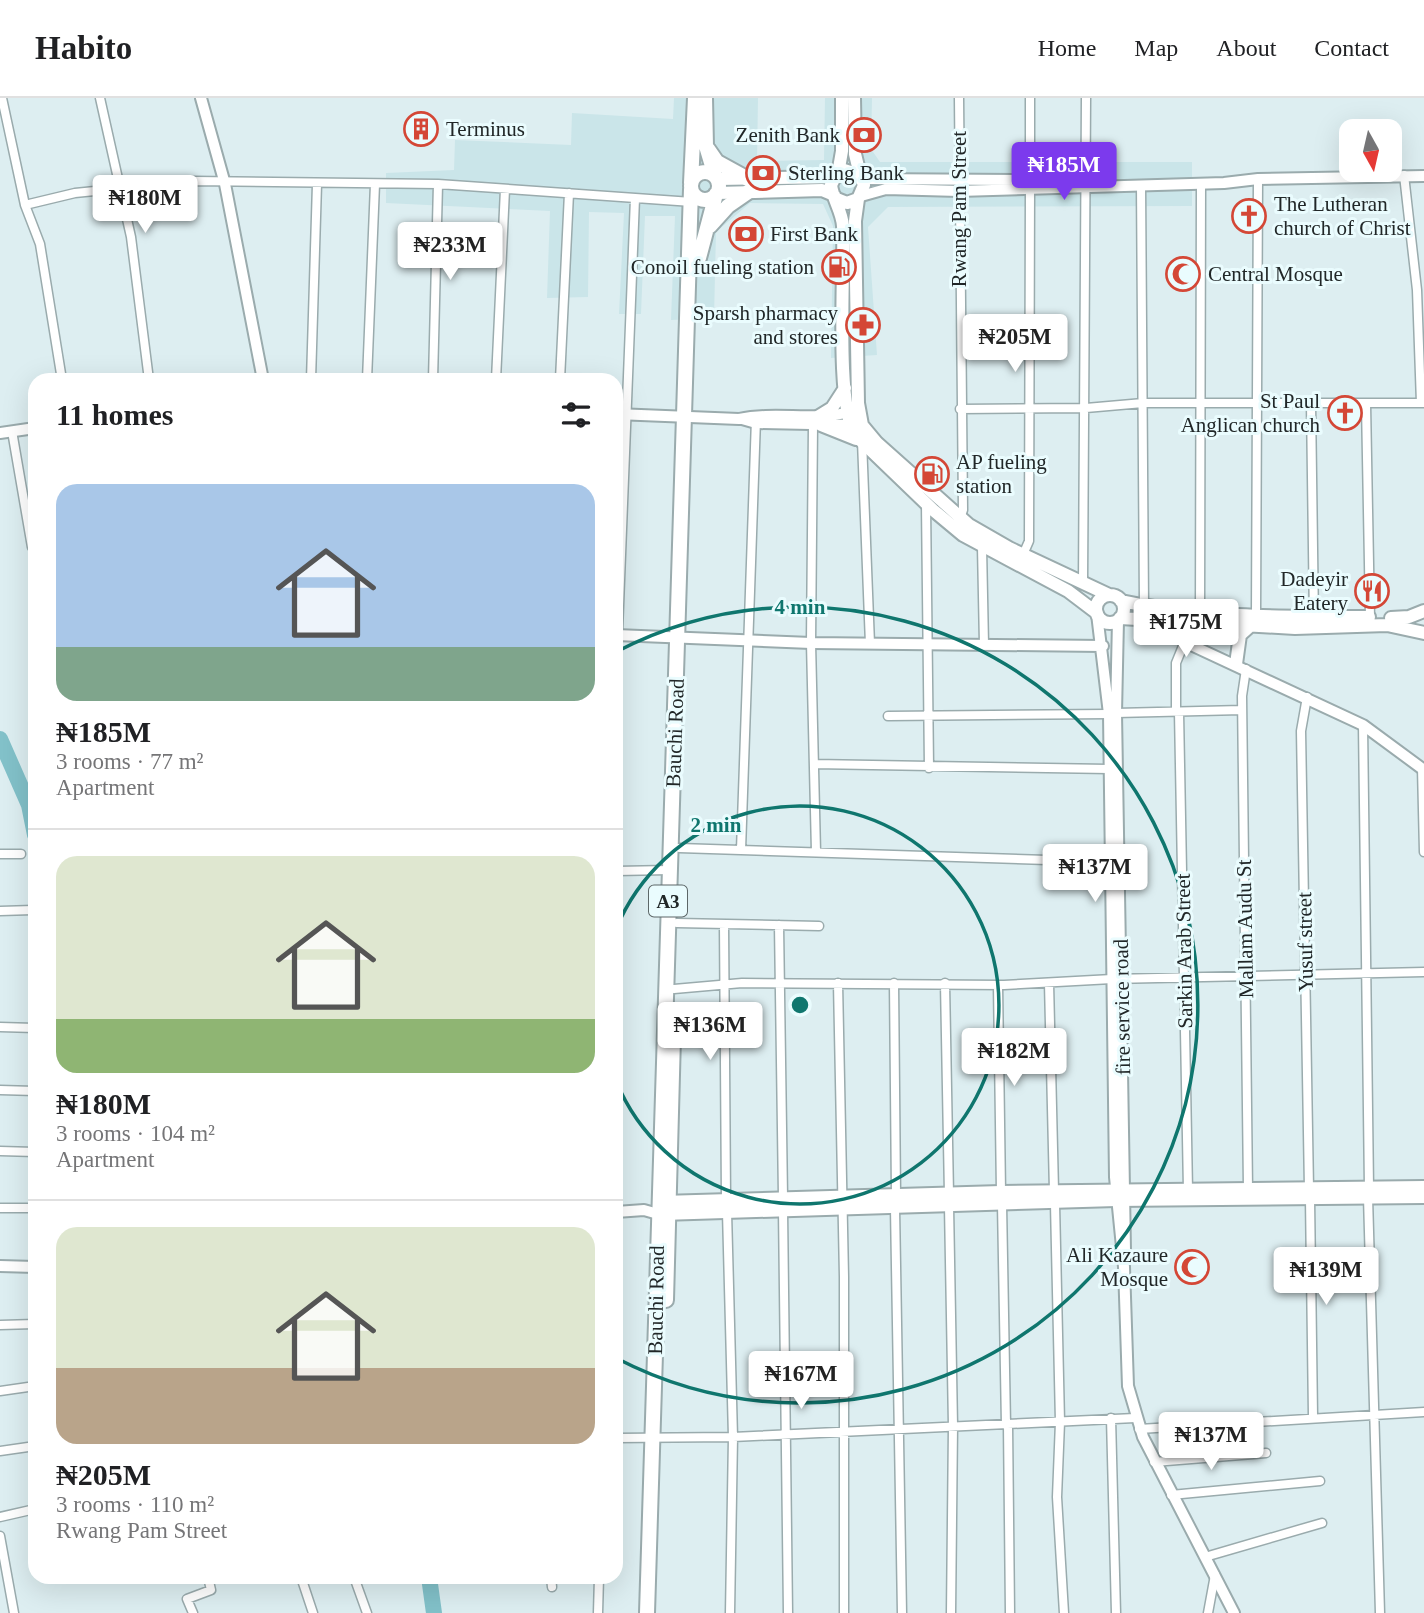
<!DOCTYPE html>
<html lang="en">
<head>
<meta charset="utf-8">
<style>
  body { margin:0; font-family:Georgia,serif; background:#f2f2f2; color:#202124; height:100vh; display:flex; flex-direction:column; font-size:26px; white-space:nowrap }
  * { box-sizing:border-box; margin:0 }
  p { font-size:23px; color:#757577 }
  .icon { flex:none; width:38px; height:38px; fill:none; stroke:currentColor; stroke-width:2; stroke-linecap:round; stroke-linejoin:round }
  .map { position:relative; flex:1; overflow:hidden }
  .panel { position:absolute; left:28px; top:275px; width:595px; height:1211px; display:flex; flex-direction:column; background:#fff; border-radius:21px; box-shadow:0 7px 28px #0002 }
  .panel>* { flex:none }
  .needle { width:46px; rotate:172deg }
  .fabs { position:absolute; left:1339px; top:21px; display:grid; gap:14px }
  .fabs a { display:grid; place-items:center; width:63px; height:63px; border-radius:14px; background:#fff; box-shadow:0 7px 28px #0002; font-size:35px }
  .price { position:absolute; translate:-50% -60px; padding:0 16px; border-radius:7px; background:#fff; color:#222; font-size:23px; line-height:46px; filter:drop-shadow(0 2px 4px #0008) }
  .price::after { content:''; position:absolute; left:50%; top:42px; width:21px; height:16px; margin-left:-10px; background:inherit; clip-path:polygon(0 0,100% 0,50% 100%) }
  .price.on { background:#7c3aed; color:#fff }
  ul { padding:0; list-style:none }
  li { display:grid; align-content:center; gap:14px; height:371px; padding:0 28px }
  li+li { border-top:2px solid #e0e0e0 }
  li span { display:grid; place-items:center; height:217px; border-radius:21px; color:#555 }
  li>.icon { margin-inline-start:auto }
  span .icon { width:126px; height:126px; fill:#fffc; stroke-width:1 }
  li b { font-size:30px }
  h2 { display:flex; justify-content:space-between; align-items:center; height:84px; padding:0 28px; font-size:30px }
  header { display:flex; align-items:center; gap:42px; box-sizing:border-box; height:98px; padding:0 35px; background:#fff; border-bottom:2px solid #e0e0e0 }
  header strong { font-size:33px }
  nav { display:flex; gap:38px; margin-inline-start:auto; font-size:24px }
  .map>svg:first-child { display:block }
</style>
</head>
<body>
<header>
<strong>Habito</strong>
<nav><a>Home</a><a>Map</a><a>About</a><a>Contact</a></nav>
</header>
<div class="map">
<svg width="1424" height="1515" viewBox="0 0 1424 1515">
  <rect width="100%" height="100%" fill="#ddeef1"/>
  <path fill="#cae5e9" d="M674 0H758L757 63 824 62 825 0H872L871 51 880 64H1192V108L888 109 868 129 877 257 831 260 833 128 823 106 750 105 716 134 714 220 671 222 675 118H645L641 216H619L624 115 589 114 588 199 547 200 550 113 386 105V75L454 72 455 42 571 47 572 15 673 21Z"/>
  <g fill="none" stroke-linecap="round" stroke-linejoin="round">
    <path stroke="#82c1c9" stroke-width="16" d="M0 641 29 707 35 737
      M429 1479 434 1515"/>
    <g stroke="#9aabad" stroke-width="11">
      <path id="street" d="M2 0 25 107 40 146 62 282
        M100 0 131 139 149 282
        M959 0 963 412 959 423
        M1404 77 1417 192 1421 305
        M1030 82V0
        M1141 87 1144 508
        M25 107 75 95 194 83 438 86 692 104
        M311 282 317 86
        M367 282 375 86
        M433 282 438 86
        M496 282 505 91
        M560 282 569 95
        M1311 306 1314 523
        M1366 306 1370 519
        M960 311 1086 310 1143 305H1424
        M813 327 811 545 816 754
        M12 333 32 449
        M862 343 870 546
        M926 406 929 670
        M982 449 984 547
        M1022 459 1029 443 1030 89
        M1083 486 1086 0
        M1200 514 1201 85
        M1256 517 1258 81
        M1246 571 1242 598 1248 1091
        M616 584 635 100
        M1307 599 1301 633 1309 1091
        M1176 614V565L1185 543
        M1179 614 1188 1092
        M1116 615 1242 612
        M888 618 1109 616
        M1363 627 1369 1090
        M814 666 1109 671
        M1422 670 1424 754
        M679 750 1110 764
        M741 752 756 321
        M0 756H21
        M616 773 669 772
        M0 813 33 812
        M677 825 819 828
        M724 826 726 1101
        M779 827 783 1099
        M838 885 844 1179V1515
        M894 885 896 1097
        M945 885 949 1097
        M1049 885 1054 1093
        M998 887 1001 1094
        M674 891 742 885 1004 887 1112 881 1424 874
        M0 929 35 930
        M0 992 35 993
        M0 1053 35 1054
        M1368 1099 1380 1515
        M1310 1101 1313 1318
        M1002 1106 1006 1327
        M1055 1106 1060 1324 1057 1399 1064 1515
        M949 1108 953 1328 951 1515
        M0 1110H35
        M895 1110 902 1515
        M783 1112 788 1515
        M727 1114 733 1339 730 1515
        M0 1227 35 1226
        M0 1293 35 1288
        M1111 1320 1116 1515
        M1008 1327 1010 1515
        M1139 1331 1424 1314
        M616 1340 733 1339 1135 1320
        M0 1353 35 1348
        M1154 1364 1266 1355
        M1171 1397 1320 1383
        M0 1419 35 1411
        M0 1438 14 1515
        M1205 1459 1322 1425
        M301 1479 313 1515
        M354 1479 367 1515
        M551 1479 552 1489
        M193 1515 187 1501 211 1492 208 1479
        M598 1515 599 1479
        M1208 1515 1215 1477"/>
    </g>
    <g stroke="#9aabad" stroke-width="14">
      <path id="secondary" d="M201 0 225 86 263 282
        M862 81 1024 82
        M861 98 886 91 959 93 1224 85 1258 81 1424 78
        M616 316 739 321C777 313 816 324 854 313
        M742 321 756 325 859 327
        M0 335 35 330
        M1097 516 1109 616 1115 1079 1124 1169 1128 1288 1143 1339 1234 1515
        M1158 521 1191 547 1363 627 1424 672
        M1118 522 1116 615 1125 1152
        M616 537 811 545 1103 548
        M616 1114 644 1112 658 1116
        M0 1168 35 1169"/>
    </g>
    <g stroke="#9aabad" stroke-width="16">
      <path id="primary" d="M854 0 855 56 860 77
        M838 76 842 53V0
        M717 81 834 79
        M717 95 822 92 834 97
        M837 101 847 105 858 101 864 87 860 77 844 72 836 77 831 87C833 102 842 113 843 128 845 174 835 304 855 337L933 412 963 437 1068 493 1097 515
        M858 101 855 123 858 305 862 327 877 345 969 427 1009 450 1109 497
        M819 318 832 310 845 290
        M821 327 856 341
        M1096 511a14 14 0 1 1 28 0a14 14 0 1 1-28 0Z
        M1121 503C1202 520 1287 519 1369 519
        M1120 520 1295 530 1387 527 1424 535
        M1391 520 1409 519 1424 513
        M1236 566 1240 537 1250 528
        M662 1104 1001 1094 1424 1089
        M662 1116 1116 1102 1424 1099"/>
    </g>
    <g stroke="#9aabad" stroke-width="18">
      <path id="highway" d="M705 0 706 48 715 78
        M708 51 717 64 748 81
        M691 88a14 14 0 1 1 28 0a14 14 0 1 1-28 0Z
        M691 85 695 0
        M710 128 728 108 751 92
        M699 160 716 96
        M666 1202 673 939
        M647 1515 691 91"/>
    </g>
    <use href="#street" stroke="#fff" stroke-width="8"/>
    <use href="#secondary" stroke="#fff" stroke-width="10"/>
    <use href="#primary" stroke="#fff" stroke-width="12"/>
    <use href="#highway" stroke="#fff" stroke-width="14"/>
  </g>
  <g fill="none" stroke="#0f766e" stroke-width="3.5">
    <path d="M616 831A199 199 0 1 1 616 983"/>
    <path d="M616 554A398 398 0 1 1 616 1260"/>
  </g>
  <defs>
    <g id="building-ring" transform="scale(1.75)"><circle r="9.5" fill="#eafcfe" stroke="#d44736" stroke-width="1.5"/><path d="M-4-6H4V6H1V3H-1V6H-4ZM-2.5-4.3h1.7v1.8h-1.7ZM.8-4.3h1.7v1.8H.8ZM-2.5-1h1.7V.8h-1.7ZM.8-1h1.7V.8H.8Z" fill="#d44736"/></g>
    <g id="bank-ring" transform="scale(1.75)"><circle r="9.5" fill="#eafcfe" stroke="#d44736" stroke-width="1.5"/><path d="M-6-4H6V4H-6ZM0-2.3a2.3 2.3 0 1 0 0 4.6a2.3 2.3 0 1 0 0-4.6Z" fill="#d44736"/></g>
    <g id="church-ring" transform="scale(1.75)"><circle r="9.5" fill="#eafcfe" stroke="#d44736" stroke-width="1.5"/><path d="M-1.2-6h2.4v3.5h3.3v2.4h-3.3V6h-2.4V-.1h-3.3v-2.4h3.3Z" fill="#d44736"/></g>
    <g id="fuel-ring" transform="scale(1.75)"><circle r="9.5" fill="#eafcfe" stroke="#d44736" stroke-width="1.5"/><path d="M-5.5-6h7V0h2V4h1.3V-2.5L3-4.5l.8-.8L6-3V5H2.5V1h-1V6h-7ZM-4.2-4.7v3.2H.2V-4.7Z" fill="#d44736"/></g>
    <g id="mosque-ring" transform="scale(1.75)"><circle r="9.5" fill="#eafcfe" stroke="#d44736" stroke-width="1.5"/><path d="M3.5-4.9A6 6 0 1 0 3.5 4.9A5 5 0 1 1 3.5-4.9Z" fill="#d44736"/></g>
    <g id="pharmacy-ring" transform="scale(1.75)"><circle r="9.5" fill="#eafcfe" stroke="#d44736" stroke-width="1.5"/><path d="M-2-6h4v4h4v4h-4v4h-4v-4h-4v-4h4Z" fill="#d44736"/></g>
    <g id="restaurant-ring" transform="scale(1.75)"><circle r="9.5" fill="#eafcfe" stroke="#d44736" stroke-width="1.5"/><path d="M-5-6h1v4h1v-4h1v4h1v-4h1v5L-1.5 .5V6h-2V.5L-5-1ZM5-6V6H3V1.5H1.5Q1.5-4 5-6Z" fill="#d44736"/></g>
  </defs>
  <g fill-rule="evenodd">
    <use href="#building-ring" x="421" y="31"/>
    <use href="#bank-ring" x="864" y="37"/>
    <use href="#bank-ring" x="763" y="75"/>
    <use href="#church-ring" x="1249" y="118"/>
    <use href="#bank-ring" x="746" y="136"/>
    <use href="#fuel-ring" x="839" y="169"/>
    <use href="#mosque-ring" x="1183" y="176"/>
    <use href="#pharmacy-ring" x="863" y="227"/>
    <use href="#church-ring" x="1345" y="315"/>
    <use href="#fuel-ring" x="932" y="376"/>
    <use href="#restaurant-ring" x="1372" y="493"/>
    <use href="#mosque-ring" x="1192" y="1169"/>
  </g>
  <g text-anchor="middle" stroke-width="6" stroke-linejoin="round" paint-order="stroke">
    <rect fill="#eafcfe" stroke="#5d6768" stroke-width="2" x="649" y="787.5" width="38" height="31" rx="5"/>
    <g font-size="19" font-weight="bold" fill="#212728">
      <text x="668" y="810">A3</text>
    </g>
    <g font-size="21" fill="#212728" stroke="#eafcfe" text-anchor="start">
      <text x="446" y="38">Terminus</text>
      <text x="840" y="44" text-anchor="end">Zenith Bank</text>
      <text x="788" y="82">Sterling Bank</text>
      <text x="1274" y="113">The Lutheran<tspan x="1274" dy="24">church of Christ</tspan></text>
      <text x="770" y="143">First Bank</text>
      <text x="814" y="176" text-anchor="end">Conoil fueling station</text>
      <text x="1208" y="183">Central Mosque</text>
      <text x="838" y="222" text-anchor="end">Sparsh pharmacy<tspan x="838" dy="24">and stores</tspan></text>
      <text x="1320" y="310" text-anchor="end">St Paul<tspan x="1320" dy="24">Anglican church</tspan></text>
      <text x="956" y="371">AP fueling<tspan x="956" dy="24">station</tspan></text>
      <text x="1348" y="488" text-anchor="end">Dadeyir<tspan x="1348" dy="24">Eatery</tspan></text>
      <text x="1168" y="1164" text-anchor="end">Ali Kazaure<tspan x="1168" dy="24">Mosque</tspan></text>
    </g>
    <g font-size="21" fill="#212728" stroke="#eafcfe">
      <text transform="translate(959 111) rotate(-90)" y="7">Rwang Pam Street</text>
      <text transform="translate(675 635) rotate(-88)" y="7">Bauchi Road</text>
      <text transform="translate(1245 831) rotate(-91)" y="7">Mallam Audu St</text>
      <text transform="translate(1305 844) rotate(-91)" y="7">Yusuf street</text>
      <text transform="translate(1184 853) rotate(-91)" y="7">Sarkin Arab Street</text>
      <text transform="translate(1122 909) rotate(-91)" y="7">fire service road</text>
      <text transform="translate(656 1202) rotate(-89)" y="7">Bauchi Road</text>
    </g>
  </g>
  <circle cx="800" cy="907" r="10" fill="#0f766e" stroke="#eafcfe" stroke-width="3.5"/>
  <g font-size="21" text-anchor="middle" font-weight="bold" fill="#0f766e" stroke="#eafcfe" stroke-width="6" stroke-linejoin="round" paint-order="stroke">
    <text x="800" y="516">4 min</text>
    <text x="716" y="734">2 min</text>
  </g>
</svg>
<div class="fabs">
<a><svg class="needle" viewBox="-14 -14 28 28"><path d="M0-13l5 13h-10z" fill="#e53935"/><path d="M0 13l5-13h-10z" fill="#757577"/></svg></a>
</div>
<b class="price on" style="left:1064px;top:104px">₦185M</b>
<b class="price" style="left:145px;top:137px">₦180M</b>
<b class="price" style="left:450px;top:184px">₦233M</b>
<b class="price" style="left:1015px;top:276px">₦205M</b>
<b class="price" style="left:1186px;top:561px">₦175M</b>
<b class="price" style="left:1095px;top:806px">₦137M</b>
<b class="price" style="left:710px;top:964px">₦136M</b>
<b class="price" style="left:1014px;top:990px">₦182M</b>
<b class="price" style="left:1326px;top:1209px">₦139M</b>
<b class="price" style="left:801px;top:1313px">₦167M</b>
<b class="price" style="left:1211px;top:1374px">₦137M</b>
<section class="panel">
<h2>11 homes<svg class="icon" aria-label="filters" viewBox="0 0 24 24"><path d="M4 7h16M4 17h16"/><circle cx="9" cy="7" r="2"/><circle cx="15" cy="17" r="2"/></svg></h2>
<ul>
<li><span style="background:linear-gradient(#a9c7e8 75%,#7fa58c 0)"><svg class="icon" aria-label="home" viewBox="0 0 24 24"><path d="M3 11l9-7 9 7M6 9v11h12V9"/></svg></span><div><b>₦185M</b><p>3 rooms · 77 m²</p><p>Apartment</p></div></li>
<li><span style="background:linear-gradient(#dfe7d0 75%,#8fb573 0)"><svg class="icon" aria-label="home" viewBox="0 0 24 24"><path d="M3 11l9-7 9 7M6 9v11h12V9"/></svg></span><div><b>₦180M</b><p>3 rooms · 104 m²</p><p>Apartment</p></div></li>
<li><span style="background:linear-gradient(#dfe7d0 65%,#b9a48a 0)"><svg class="icon" aria-label="home" viewBox="0 0 24 24"><path d="M3 11l9-7 9 7M6 9v11h12V9"/></svg></span><div><b>₦205M</b><p>3 rooms · 110 m²</p><p>Rwang Pam Street</p></div></li>
</ul>
</section>
</div>
</body>
</html>
